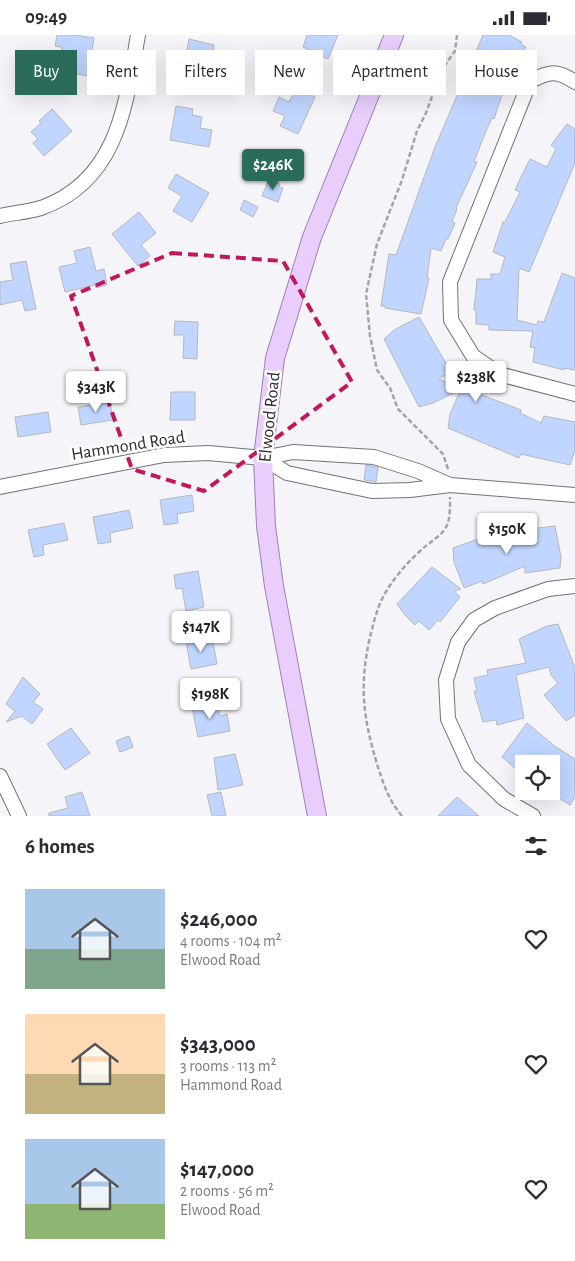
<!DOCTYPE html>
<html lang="en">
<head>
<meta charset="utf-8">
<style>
  body { margin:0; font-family:"Alegreya Sans",sans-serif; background:#f2f2f3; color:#2b2b33; height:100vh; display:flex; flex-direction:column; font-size:19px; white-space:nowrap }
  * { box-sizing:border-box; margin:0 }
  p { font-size:16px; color:#7c7c81 }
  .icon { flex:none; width:28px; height:28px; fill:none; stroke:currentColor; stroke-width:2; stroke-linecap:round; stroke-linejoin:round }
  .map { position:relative; height:781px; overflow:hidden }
  .panel { display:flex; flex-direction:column; background:#fff; flex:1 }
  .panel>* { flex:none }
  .hud { position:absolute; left:15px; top:15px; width:545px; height:45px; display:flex; gap:10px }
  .fabs { position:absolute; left:515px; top:720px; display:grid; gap:10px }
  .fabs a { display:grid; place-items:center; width:45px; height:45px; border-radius:0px; background:#fff; box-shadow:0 5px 20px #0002; font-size:25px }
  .price { position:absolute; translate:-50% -42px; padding:0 11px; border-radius:5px; background:#fff; color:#222; font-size:16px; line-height:32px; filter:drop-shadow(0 1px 2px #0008) }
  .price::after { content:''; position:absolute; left:50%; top:30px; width:15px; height:11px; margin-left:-8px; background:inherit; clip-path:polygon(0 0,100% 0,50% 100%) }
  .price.on { background:#2b6b59; color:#fff }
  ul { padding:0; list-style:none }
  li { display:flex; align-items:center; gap:15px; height:125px; padding:0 25px }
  li span { display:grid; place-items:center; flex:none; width:140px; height:100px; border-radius:0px; color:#555 }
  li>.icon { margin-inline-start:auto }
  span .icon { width:60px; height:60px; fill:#fffc; stroke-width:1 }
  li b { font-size:21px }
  h2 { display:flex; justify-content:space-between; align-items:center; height:60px; padding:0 25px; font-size:21px }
  .tag { padding:0 18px; border-radius:0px; background:#fff; box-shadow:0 5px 20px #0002; font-size:18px; line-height:45px }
  .tag.on { background:#2b6b59; color:#fff }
  .status { display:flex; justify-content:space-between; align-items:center; height:35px; padding:0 25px; background:#fff; direction:ltr }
  .status svg { height:14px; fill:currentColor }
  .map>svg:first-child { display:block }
</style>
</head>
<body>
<div class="status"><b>09:49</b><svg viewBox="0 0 49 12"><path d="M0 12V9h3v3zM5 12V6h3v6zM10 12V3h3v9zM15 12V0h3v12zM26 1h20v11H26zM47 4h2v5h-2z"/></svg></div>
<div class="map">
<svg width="575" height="781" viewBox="0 0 575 781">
  <rect width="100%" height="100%" fill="#f4f4f9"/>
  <path fill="#c0d5ff" stroke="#b6b8bc" d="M57 0H74L94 3 88 41 62 36 63 28 60 27 62 12 55 11Z
    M307 0H338L328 24 303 12Z
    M483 0H509L522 7 521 9 526 12 505 51 494 84 492 83 486 96 474 126 477 127 456 173 457 174 452 187 455 188 448 204H446L441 216 431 213 427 243H429L421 279 385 273V271H381L389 219 396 220 435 112Z
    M189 4 214 10 209 38 184 31Z
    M296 53 315 62 298 99 280 91 285 81 273 76 279 62 289 67Z
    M176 71 193 74 192 80 202 82 200 93 212 95 209 112 170 105Z
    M52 74 72 96 44 121 33 108 38 104 31 97 41 88 39 86Z
    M567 89 575 94V128L529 237 519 233 517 285 537 290 538 286 544 287 562 238 575 243V335L564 333V335L533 327 535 313 530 312 533 296 489 295V290L476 289V276L474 275 477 244H491V239H500L505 222 493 217 503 187H505L520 157 515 155 521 142 530 124 547 132 556 114 551 110Z
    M176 139 209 158 192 187 173 176 182 161 168 153Z
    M269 144 280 149 279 152 283 153 278 167 262 161Z
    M244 165 258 172 253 182 240 175Z
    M139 177 156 198 141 210 150 221 138 231 112 199Z
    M90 212 96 236 104 234 107 250 96 253 95 250 65 257 59 232 77 228 74 216Z
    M26 226 36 274 25 276 22 265 0 270V247L13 245 10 229Z
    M419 282 451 337 439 344 478 361 479 359 521 375 520 378 541 388 544 381 575 387V415L570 430 521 419 519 423 448 393 450 379 461 354 433 368 419 372 384 304 394 295Z
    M175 286 198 287 197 324 183 323 184 300H174Z
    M171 357H195V385H170Z
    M110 367 113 385 81 390 78 372Z
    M48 377 51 397 18 402 15 382Z
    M366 430 378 432 376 447 364 445Z
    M192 460 194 476 177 479 178 488 164 490 160 465Z
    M129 475 133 493 110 498 111 507 98 509 93 482Z
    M64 488 68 505 43 510 44 520 34 522 28 495Z
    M555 491 561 522 560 533 525 538V531L483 549 482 546 464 553 454 527 453 513 501 496 504 502 521 500V495Z
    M432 532 461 554 454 556 460 562 440 587 438 585 429 595 419 586 415 590 405 580 397 569Z
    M198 536 204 572 186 576 182 553 176 554 174 540Z
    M558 589 575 633V680L566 686 544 660 558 648 551 640 549 632 516 640 524 683 497 690 496 685 483 687 474 656H477L474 643 488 640 487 635 526 628 519 604 547 591Z
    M212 602 217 629 191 634 186 606Z
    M23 642 40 659 33 667 43 674 32 689 22 681 6 687 15 676 6 669Z
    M217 667 220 681 227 679 230 696 198 702 192 672Z
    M527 688 556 712 575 724V762L570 770 551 759V729H524V741L502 722Z
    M71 693 90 718 65 735 47 709Z
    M129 701 133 712 120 717 116 706Z
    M235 719 243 750 218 755 214 723Z
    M82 757 90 781H49V778L68 773 65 762Z
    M221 757 226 781H212L207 760Z
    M457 762 479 781H438Z"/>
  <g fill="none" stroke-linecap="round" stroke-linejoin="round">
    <g stroke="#737277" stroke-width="16">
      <path id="minor" d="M575 47C556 34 549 37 530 46L450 247 451 285 473 321 499 339 575 359
        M0 181C13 178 28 177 41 173 118 146 126 69 138 0
        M263 423 287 438 372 456 410 455 450 450 575 460
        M0 452 164 420 208 418 263 423 293 417 374 422 418 436 450 450
        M0 741 19 781
        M533 781 504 764 469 730 448 684 446 645 458 607 474 585 495 573 548 554 575 551"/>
    </g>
    <g stroke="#9e80b2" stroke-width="20">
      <path id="major" d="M317 781 274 551 266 491 263 423 275 323 312 202 394 0"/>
    </g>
    <path stroke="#a4a4a8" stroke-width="2.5" stroke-dasharray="5 2.5" stroke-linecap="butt" d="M448 434 443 419 398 374 390 353 377 335 370 301 366 259 377 209 402 145 417 96 426 78 442 34 455 16 457 0
      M402 781C389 766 383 748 377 729 363 682 359 651 370 602 374 586 378 569 387 555 395 542 407 528 419 517 443 495 451 500 450 462"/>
    <use href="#minor" stroke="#fff" stroke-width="14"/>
    <use href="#major" stroke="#e9cefb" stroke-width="18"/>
  </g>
  <path fill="none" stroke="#c2185b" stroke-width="4" stroke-dasharray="10 6" stroke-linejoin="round" d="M172 218 283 226 352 347 204 456 132 434 71 261Z"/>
  <g text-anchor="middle" stroke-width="5" stroke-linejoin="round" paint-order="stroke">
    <g font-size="18" fill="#2c2c2e" stroke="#fff">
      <text transform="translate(269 382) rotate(-84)" y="6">Elwood Road</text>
      <text transform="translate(128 410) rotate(-9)" y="6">Hammond Road</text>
    </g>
  </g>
</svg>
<div class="fabs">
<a><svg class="icon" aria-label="locate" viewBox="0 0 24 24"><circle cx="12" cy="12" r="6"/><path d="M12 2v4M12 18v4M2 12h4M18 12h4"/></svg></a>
</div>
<b class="price on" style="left:273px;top:156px">$246K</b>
<b class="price" style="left:476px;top:368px">$238K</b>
<b class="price" style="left:96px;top:378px">$343K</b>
<b class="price" style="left:507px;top:520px">$150K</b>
<b class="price" style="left:201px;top:618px">$147K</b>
<b class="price" style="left:210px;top:685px">$198K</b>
<div class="hud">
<a class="tag on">Buy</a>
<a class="tag">Rent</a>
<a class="tag">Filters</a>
<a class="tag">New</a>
<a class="tag">Apartment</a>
<a class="tag">House</a>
</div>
</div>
<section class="panel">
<h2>6 homes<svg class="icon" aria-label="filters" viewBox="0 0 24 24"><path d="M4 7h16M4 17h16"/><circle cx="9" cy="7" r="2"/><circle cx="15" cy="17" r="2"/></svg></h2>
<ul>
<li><span style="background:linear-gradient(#a9c7e8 60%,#7fa58c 0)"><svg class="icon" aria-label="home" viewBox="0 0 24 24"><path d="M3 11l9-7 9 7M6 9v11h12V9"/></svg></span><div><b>$246,000</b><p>4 rooms · 104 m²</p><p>Elwood Road</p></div><svg class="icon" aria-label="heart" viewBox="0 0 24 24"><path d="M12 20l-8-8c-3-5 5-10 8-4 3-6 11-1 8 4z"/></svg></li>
<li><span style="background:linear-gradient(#ffd9b3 60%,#c2b280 0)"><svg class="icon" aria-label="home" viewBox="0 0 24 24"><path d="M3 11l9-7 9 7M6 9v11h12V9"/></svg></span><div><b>$343,000</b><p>3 rooms · 113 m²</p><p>Hammond Road</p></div><svg class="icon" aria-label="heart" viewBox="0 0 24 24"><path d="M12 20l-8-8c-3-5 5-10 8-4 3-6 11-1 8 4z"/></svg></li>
<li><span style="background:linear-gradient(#a9c7e8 65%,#8fb573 0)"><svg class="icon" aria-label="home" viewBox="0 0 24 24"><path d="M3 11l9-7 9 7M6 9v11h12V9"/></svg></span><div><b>$147,000</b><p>2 rooms · 56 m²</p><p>Elwood Road</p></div><svg class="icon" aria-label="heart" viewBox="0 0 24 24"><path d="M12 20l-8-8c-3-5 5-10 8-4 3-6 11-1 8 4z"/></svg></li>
</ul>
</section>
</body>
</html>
